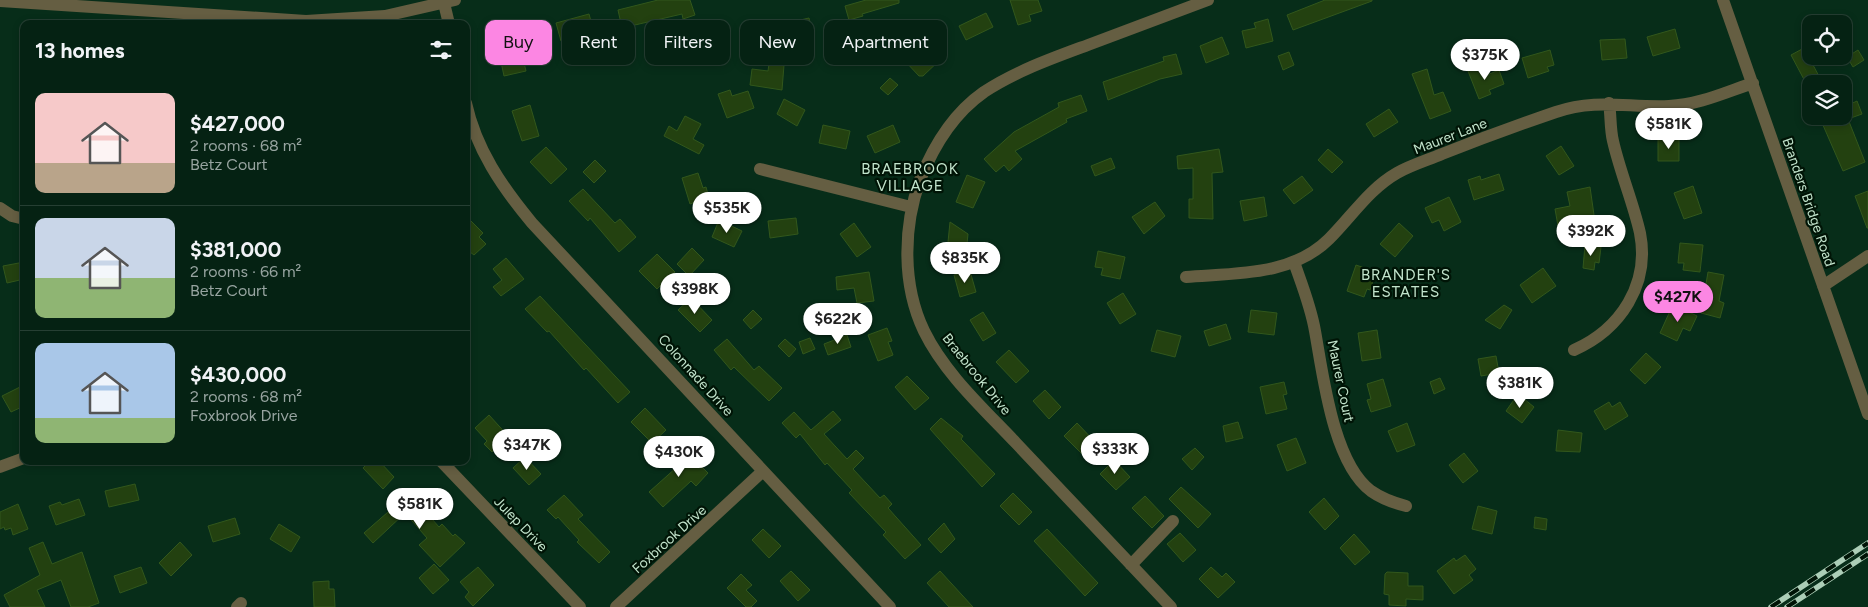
<!DOCTYPE html>
<html lang="en">
<head>
<meta charset="utf-8">
<style>
  body { margin:0; font-family:Figtree,sans-serif; background:#0e2a1c; color:#f1f3f6; height:100vh; display:flex; flex-direction:column; font-size:19px; white-space:nowrap }
  * { box-sizing:border-box; margin:0 }
  p { font-size:16px; color:#97a4a0 }
  .icon { flex:none; width:28px; height:28px; fill:none; stroke:currentColor; stroke-width:2; stroke-linecap:round; stroke-linejoin:round }
  .map { position:relative; flex:1; overflow:hidden }
  .side { position:absolute; left:20px; top:20px; width:450px; height:445px; display:flex; flex-direction:column; background:#052213; border-radius:10px; box-shadow:0 2px 8px #0003,0 0 0 1px #263f33 }
  .side>* { flex:none }
  .hud { position:absolute; left:485px; top:20px; width:475px; height:45px; display:flex; gap:10px }
  .buttons { position:absolute; left:1802px; top:15px; display:grid; gap:10px }
  .buttons a { display:grid; place-items:center; width:50px; height:50px; border-radius:10px; background:#052213; box-shadow:0 2px 8px #0003,0 0 0 1px #263f33; font-size:25px }
  .price { position:absolute; translate:-50% -42px; padding:0 11px; border-radius:18px; background:#fff; color:#222; font-size:16px; line-height:32px; filter:drop-shadow(0 1px 2px #0008) }
  .price::after { content:''; position:absolute; left:50%; top:30px; width:15px; height:11px; margin-left:-8px; background:inherit; clip-path:polygon(0 0,100% 0,50% 100%) }
  .price.on { background:#fc86e3; color:#111 }
  ul { padding:0; list-style:none }
  li { display:flex; align-items:center; gap:15px; height:125px; padding:0 15px }
  li+li { border-top:1px solid #263f33 }
  li span { display:grid; place-items:center; flex:none; width:140px; height:100px; border-radius:10px; color:#555 }
  li>.icon { margin-inline-start:auto }
  span .icon { width:60px; height:60px; fill:#fffc; stroke-width:1 }
  li b { font-size:21px }
  h2 { display:flex; justify-content:space-between; align-items:center; height:60px; padding:0 15px; font-size:21px }
  .chip { padding:0 18px; border-radius:10px; background:#052213; box-shadow:0 2px 8px #0003,0 0 0 1px #263f33; font-size:18px; line-height:45px }
  .chip.on { background:#fc86e3; color:#111 }
  .map>svg:first-child { display:block }
</style>
</head>
<body>
<div class="map">
<svg width="1868" height="607" viewBox="0 0 1868 607">
  <rect width="100%" height="100%" fill="#072d19"/>
  <path fill="#234110" stroke="#32571c" d="M658 0H690L695 15 683 19 682 14 622 28 618 10Z
    M866 0H899V3L862 14 863 16 849 20 845 6Z
    M1010 0H1038L1042 11 1029 15 1031 21 1018 25Z
    M1325 0H1372V1L1293 30 1287 15Z
    M986 13 993 27 966 40 959 26Z
    M589 14 594 32 561 41 556 23Z
    M809 18 812 31 799 34 796 21Z
    M1268 19 1273 41 1246 48 1242 31 1256 28 1254 23Z
    M1675 29 1680 48 1653 56 1647 37Z
    M925 33 934 44 931 46 942 58 923 76H919L904 60 917 48 913 44Z
    M1222 37 1229 54 1206 63 1200 46Z
    M518 39 526 71 504 76 497 43Z
    M1625 39 1627 58 1602 60 1600 40Z
    M1804 48 1821 80 1808 87 1791 55Z
    M1550 50 1554 65 1547 67 1549 71 1528 78 1522 58Z
    M1858 50 1864 60 1853 67 1847 57Z
    M1289 52 1294 65 1283 70 1278 56Z
    M1176 54 1182 74 1160 79 1108 100 1103 82 1164 61 1163 57Z
    M769 64 784 65 782 90 750 85 752 69 768 71Z
    M1483 66 1487 75 1499 70 1504 84 1489 90 1491 94 1479 99 1468 71Z
    M1427 69 1434 95 1443 92 1451 111 1430 119 1412 74Z
    M890 78 898 85 888 95 880 88Z
    M730 90 732 96 748 91 754 108 727 118 718 94Z
    M1081 95 1087 111 1066 119 1067 122 1015 151 1022 159 1009 171 1004 165 996 172 984 159 1014 132 1059 107 1058 103Z
    M784 99 805 110 797 126 777 114Z
    M1857 101 1862 114 1848 119 1865 162 1843 171 1819 116H1844V107Z
    M530 105 539 136 522 141 512 111Z
    M1389 109 1398 122 1374 137 1366 124Z
    M685 116 701 124 693 139 704 145 699 154 664 136 669 126 677 131Z
    M823 125 850 131 846 149 819 143Z
    M893 125 900 142 875 153 867 136Z
    M1658 138H1679V161H1658Z
    M1561 146 1574 166 1559 175 1546 156Z
    M546 147 567 169 551 184 530 162Z
    M1219 149 1223 172 1212 173 1213 219 1189 218V199H1193V168L1178 169 1177 156Z
    M1328 149 1343 162 1332 173 1318 160Z
    M1111 158 1115 168 1095 176 1091 166Z
    M595 160 606 171 594 183 583 172Z
    M698 173 703 188 706 187 709 198 690 204 682 178Z
    M1499 174 1504 190 1474 200 1468 180 1480 176 1481 180Z
    M967 175 985 182 973 208 956 202Z
    M1302 176 1313 190 1294 204 1283 190Z
    M1693 186 1702 213 1684 219 1674 193Z
    M1590 187 1594 215 1591 216 1593 226 1575 230 1574 222 1558 226 1555 209 1570 206 1567 192Z
    M583 189 615 223 620 219 636 237 619 252 590 218 588 221 569 201Z
    M1868 191V228H1867L1855 196Z
    M1264 197 1267 216 1244 221 1240 201Z
    M1449 197 1461 222 1444 231 1439 220 1432 223 1425 208Z
    M1155 202 1165 216 1144 234 1132 217Z
    M466 216 483 233 479 237 486 244 474 255 466 249Z
    M796 218 798 234 770 238 768 221Z
    M719 220 742 231 734 247 712 237Z
    M950 222 968 234 966 254 947 252Z
    M854 223 871 247 857 257 840 234Z
    M1399 223 1413 236 1395 257 1380 244Z
    M1680 243 1703 245 1700 272 1683 270 1684 263H1678Z
    M1585 245 1601 247 1599 263 1595 262 1594 270 1583 268Z
    M692 248 704 260 689 276 677 264Z
    M1098 251 1125 257 1120 279 1101 275 1103 268 1095 267Z
    M657 254 675 272 657 289 639 271Z
    M506 258 524 279 501 296 493 287 502 280 493 269Z
    M24 262V279L7 283 3 266Z
    M1356 265 1376 272 1370 290 1367 289 1364 297 1347 291Z
    M1543 268 1556 286 1532 303 1520 285Z
    M970 271 976 292 960 297 954 275Z
    M869 272 874 301 857 303 854 288 837 290 836 277Z
    M1708 272 1724 275 1719 301 1724 303 1720 318 1701 313 1707 290H1705Z
    M1123 293 1136 314 1120 324 1107 303Z
    M540 296 630 392 618 403 586 368 584 370 549 331 547 332 525 309Z
    M691 298 712 320 700 332 678 310Z
    M1504 305 1512 310 1500 329 1485 320Z
    M1677 306 1697 316 1690 331 1683 328 1677 341 1660 333 1670 311 1674 313Z
    M753 310 762 319 751 329 743 320Z
    M1251 310 1277 313 1274 335 1248 332Z
    M983 312 996 333 983 341 970 320Z
    M1226 324 1231 339 1209 346 1204 331Z
    M887 328 892 341 888 342 893 355 878 361 868 335Z
    M1157 330 1181 336 1175 357 1151 351Z
    M1377 330 1381 358 1362 361 1358 333Z
    M847 335 851 347 828 355 824 344Z
    M810 338 815 349 803 354 799 342Z
    M727 339 754 370 759 366 782 388 769 401 734 367 731 370 714 350Z
    M785 339 796 349 789 357 778 346Z
    M1009 350 1029 371 1016 383 996 362Z
    M1646 353 1661 367 1645 384 1630 370Z
    M1496 356 1499 373 1481 376 1478 359Z
    M907 376 929 398 915 410 895 387Z
    M1440 378 1445 389 1434 394 1430 382Z
    M1383 379 1391 406 1371 412 1367 400 1371 399 1367 384Z
    M1284 382 1287 394 1283 395 1287 409 1266 414 1260 387Z
    M24 385V406L11 412 2 396Z
    M1045 390 1061 407 1049 419 1033 401Z
    M1518 394 1534 407 1522 423 1506 411Z
    M1609 402 1612 407 1620 402 1628 416 1605 430 1594 411Z
    M645 408 666 430 652 443 631 422Z
    M833 411 841 420 824 434 847 459 856 450 864 458 853 469 880 498 884 495 892 504 888 508 921 545 905 559 883 535 886 532 849 493 852 490 827 463 825 465 800 434 796 438 782 423 794 412 811 430Z
    M489 415 509 437 492 452 484 444 487 441 475 428Z
    M941 418 963 436 961 439 995 474 982 487 930 429Z
    M1238 422 1243 438 1226 442 1223 426Z
    M1077 423 1097 444 1084 456 1064 436Z
    M1407 423 1415 445 1397 452 1388 431Z
    M1558 430 1582 433 1580 452 1556 451Z
    M1296 438 1306 463 1287 471 1277 445Z
    M688 447 699 458 696 461 708 473 696 486 691 481 663 507 649 492 677 467 673 462Z
    M1195 448 1204 457 1192 470 1182 459Z
    M1464 453 1478 471 1463 483 1449 465Z
    M525 457 541 474 529 485 513 468Z
    M1114 460 1130 477 1116 490 1100 474Z
    M370 461H379L394 477 383 489 363 468Z
    M135 484 139 500 109 507 105 491Z
    M1181 487 1211 514 1198 528 1169 499Z
    M412 491 421 500 418 503 439 527 442 524 453 536 455 534 465 543 440 567 419 545 427 538 405 513 373 543 364 533Z
    M1013 493 1032 512 1019 525 1000 506Z
    M564 495 583 515 578 519 610 552 599 563 577 542 579 540 558 517 556 519 547 510Z
    M1145 496 1164 516 1152 528 1132 508Z
    M1324 498 1339 516 1325 530 1309 512Z
    M79 499 85 515 56 525 49 506 60 502 62 505Z
    M18 504 28 529 13 535 11 528 5 530 4 527 0 529V512Z
    M1478 506 1497 511 1492 534 1472 529Z
    M1535 517 1547 519 1546 530 1534 528Z
    M235 518 240 534 213 542 208 526Z
    M944 523 955 539 941 553 928 539Z
    M279 524 300 537 291 552 270 539Z
    M763 529 781 546 769 558 752 540Z
    M1047 529 1098 583 1085 596 1034 541Z
    M1180 533 1196 550 1183 562 1167 544Z
    M1354 534 1370 552 1355 565 1340 548Z
    M43 542 52 564 82 552 99 603 88 607H71L61 580 37 590 45 607H10L4 595 40 575 29 548Z
    M180 542 192 555 171 576 159 563Z
    M1465 555 1476 569 1469 575 1473 580 1454 594 1437 571 1454 558 1456 561Z
    M434 564 449 580 433 594 419 578Z
    M141 567 147 583 120 593 114 576Z
    M478 567 494 585 473 606 465 597 469 592 460 582Z
    M1211 567 1222 577 1226 573 1235 582 1218 598 1199 579Z
    M791 571 810 590 798 601 780 581Z
    M940 571 973 607H949L927 583Z
    M1387 572 1408 573V586H1423V600L1406 599V606L1389 605V595L1384 594 1385 574Z
    M741 574 752 585 746 590 757 601 751 607H746L727 588Z
    M329 581V589H334L335 607H314L313 582Z"/>
  <g fill="none" stroke-linecap="round" stroke-linejoin="round">
    <path stroke="#655e42" stroke-width="12" d="M1723 0 1868 414
      M0 1 306 21 385 16 455 0
      M444 3 449 24
      M466 103C476 149 502 187 532 223L890 607
      M760 169 911 207
      M0 208 12 216 24 219
      M1294 262C1302 285 1311 307 1315 331 1323 375 1333 463 1371 491 1381 498 1394 503 1406 506
      M1186 277C1235 273 1292 276 1329 239 1352 216 1369 189 1397 173 1411 165 1428 160 1442 154 1480 139 1518 125 1556 112 1596 98 1629 108 1669 106 1698 105 1726 92 1753 83
      M1823 286 1868 256
      M1574 350C1621 329 1650 284 1640 233 1633 202 1620 172 1613 141 1610 129 1611 115 1609 103
      M441 461 580 607
      M0 467 24 458
      M1131 565 1173 521
      M237 607 241 603
      M616 607 763 471
      M1171 607C1119 552 1068 498 1016 443 984 409 945 374 924 331 902 285 903 227 920 180 933 147 954 113 984 92 1016 71 1053 58 1088 45 1128 30 1168 15 1208 0"/>
    <g stroke="#acceb7" stroke-width="5.5">
      <path id="rail" d="M1771 607 1868 543
        M1787 607 1868 554"/>
    </g>
    <use href="#rail" stroke="#001406" stroke-width="4" stroke-dasharray="11" stroke-linecap="butt"/>
  </g>
  <g text-anchor="middle" stroke-width="4.5" stroke-linejoin="round" paint-order="stroke">
    <g font-size="14" fill="#c2e4cc" stroke="#001406">
      <text transform="translate(1450 136) rotate(-21)" y="5">Maurer Lane</text>
      <text transform="translate(1809 202) rotate(71)" y="5">Branders Bridge Road</text>
      <text transform="translate(977 374) rotate(51)" y="5">Braebrook Drive</text>
      <text transform="translate(696 375) rotate(48)" y="5">Colonnade Drive</text>
      <text transform="translate(1341 381) rotate(78)" y="5">Maurer Court</text>
      <text transform="translate(521 524) rotate(46)" y="5">Julep Drive</text>
      <text transform="translate(669 539) rotate(-42)" y="5">Foxbrook Drive</text>
    </g>
    <g font-size="15" letter-spacing="1" fill="#c2e4cc" stroke="#001406">
      <text x="910" y="174">BRAEBROOK<tspan x="910" dy="17">VILLAGE</tspan></text>
      <text x="1406" y="280">BRANDER'S<tspan x="1406" dy="17">ESTATES</tspan></text>
    </g>
  </g>
</svg>
<div class="buttons">
<a><svg class="icon" aria-label="locate" viewBox="0 0 24 24"><circle cx="12" cy="12" r="6"/><path d="M12 2v4M12 18v4M2 12h4M18 12h4"/></svg></a>
<a><svg class="icon" aria-label="layers" viewBox="0 0 24 24"><path d="M12 4l9 5-9 5-9-5zM3 14l9 5 9-5"/></svg></a>
</div>
<b class="price" style="left:1485px;top:81px">$375K</b>
<b class="price" style="left:1669px;top:150px">$581K</b>
<b class="price" style="left:727px;top:234px">$535K</b>
<b class="price" style="left:1591px;top:257px">$392K</b>
<b class="price" style="left:965px;top:284px">$835K</b>
<b class="price" style="left:695px;top:315px">$398K</b>
<b class="price on" style="left:1678px;top:323px">$427K</b>
<b class="price" style="left:838px;top:345px">$622K</b>
<b class="price" style="left:1520px;top:409px">$381K</b>
<b class="price" style="left:527px;top:471px">$347K</b>
<b class="price" style="left:1115px;top:475px">$333K</b>
<b class="price" style="left:679px;top:478px">$430K</b>
<b class="price" style="left:420px;top:530px">$581K</b>
<div class="hud">
<a class="chip on">Buy</a>
<a class="chip">Rent</a>
<a class="chip">Filters</a>
<a class="chip">New</a>
<a class="chip">Apartment</a>
</div>
<section class="side">
<h2>13 homes<svg class="icon" aria-label="filters" viewBox="0 0 24 24"><path d="M4 7h16M4 17h16"/><circle cx="9" cy="7" r="2"/><circle cx="15" cy="17" r="2"/></svg></h2>
<ul>
<li><span style="background:linear-gradient(#f6c9c9 70%,#b9a48a 0)"><svg class="icon" aria-label="home" viewBox="0 0 24 24"><path d="M3 11l9-7 9 7M6 9v11h12V9"/></svg></span><div><b>$427,000</b><p>2 rooms · 68 m²</p><p>Betz Court</p></div></li>
<li><span style="background:linear-gradient(#c9d6e8 60%,#8fb573 0)"><svg class="icon" aria-label="home" viewBox="0 0 24 24"><path d="M3 11l9-7 9 7M6 9v11h12V9"/></svg></span><div><b>$381,000</b><p>2 rooms · 66 m²</p><p>Betz Court</p></div></li>
<li><span style="background:linear-gradient(#a9c7e8 75%,#8fb573 0)"><svg class="icon" aria-label="home" viewBox="0 0 24 24"><path d="M3 11l9-7 9 7M6 9v11h12V9"/></svg></span><div><b>$430,000</b><p>2 rooms · 68 m²</p><p>Foxbrook Drive</p></div></li>
</ul>
</section>
</div>
</body>
</html>
